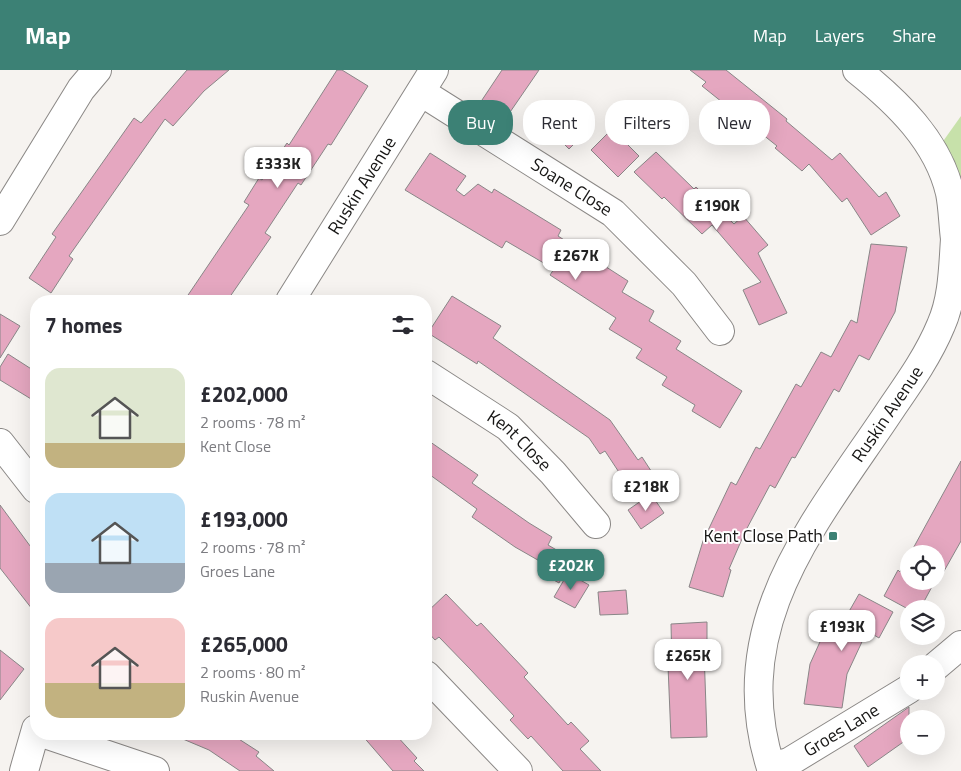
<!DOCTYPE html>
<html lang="en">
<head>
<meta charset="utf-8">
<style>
  body { margin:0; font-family:"Titillium Web",sans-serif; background:#f7f7f7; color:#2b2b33; height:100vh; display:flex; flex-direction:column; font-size:19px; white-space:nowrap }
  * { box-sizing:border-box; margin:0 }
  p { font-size:16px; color:#7c7c81 }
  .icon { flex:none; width:28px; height:28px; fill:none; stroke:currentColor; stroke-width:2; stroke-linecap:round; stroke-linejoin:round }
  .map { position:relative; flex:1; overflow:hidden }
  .details { position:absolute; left:30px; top:225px; width:402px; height:445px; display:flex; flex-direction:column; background:#fff; border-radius:20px; box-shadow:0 5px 20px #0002 }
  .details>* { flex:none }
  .top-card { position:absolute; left:448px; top:30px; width:438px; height:45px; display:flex; gap:10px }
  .tools { position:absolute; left:900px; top:475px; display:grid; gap:10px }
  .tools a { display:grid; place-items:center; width:45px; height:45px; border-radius:50%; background:#fff; box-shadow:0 5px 20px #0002; font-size:25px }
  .price { position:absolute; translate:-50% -42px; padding:0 11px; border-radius:10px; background:#fff; color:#222; font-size:16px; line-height:32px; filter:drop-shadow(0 1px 2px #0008) }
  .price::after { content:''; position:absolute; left:50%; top:30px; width:15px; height:11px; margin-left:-8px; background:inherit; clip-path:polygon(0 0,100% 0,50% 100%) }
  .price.selected { background:#3c8175; color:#fff }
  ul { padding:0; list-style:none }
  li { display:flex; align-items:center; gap:15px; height:125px; padding:0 15px }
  li span { display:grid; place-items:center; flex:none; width:140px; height:100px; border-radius:15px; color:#555 }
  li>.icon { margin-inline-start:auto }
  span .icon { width:60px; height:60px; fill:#fffc; stroke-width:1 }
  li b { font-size:21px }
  h2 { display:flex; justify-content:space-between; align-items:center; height:60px; padding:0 15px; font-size:21px }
  .chip { padding:0 18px; border-radius:20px; background:#fff; box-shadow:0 5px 20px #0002; font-size:18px; line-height:45px }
  .chip.selected { background:#3c8175; color:#fff }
  header { display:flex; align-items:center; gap:30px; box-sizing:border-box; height:70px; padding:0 25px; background:#3c8175; color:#fff }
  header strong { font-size:24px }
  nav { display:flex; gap:28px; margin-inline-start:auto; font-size:18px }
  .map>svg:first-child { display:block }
</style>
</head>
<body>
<header>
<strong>Map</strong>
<nav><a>Map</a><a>Layers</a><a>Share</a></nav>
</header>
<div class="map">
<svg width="961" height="701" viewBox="0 0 961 701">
  <rect width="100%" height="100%" fill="#f6f3f0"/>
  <path fill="#c7e1aa" d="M961 46V169L934 84Z"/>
  <path fill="#e5a7c0" stroke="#898687" d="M187 0H229L204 21 173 56 165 49 69 186 73 189 51 223 29 208 56 167 52 164 134 48 141 53Z
    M337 0H342L368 16 331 75 328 74 301 115 298 113 265 163 271 167 227 231H184L249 135 244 132 259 108 262 110 287 73 289 75Z
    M502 0H539L506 48 482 30Z
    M690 0H726L787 49 786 51 832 90 840 83 879 127 886 122 900 146 871 165 847 128 842 132 809 94 802 101 775 78 777 76 702 16 706 12Z
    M563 31 590 58 569 79 542 52Z
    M612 59 639 86 618 107 591 80Z
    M656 82 694 119 696 117 734 154 743 146 768 175 758 183 787 243 759 255 743 220 761 212 712 155 702 164 664 127 662 129 634 102Z
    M430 83 466 106 456 120 464 126 478 114 492 123 494 119 561 160 558 166 628 211 622 222 654 241 649 251 681 271 676 279 742 321 720 358 692 341 695 335 662 315 667 307 636 288 642 279 609 259 616 248 550 205 554 199 506 171 502 178 405 120Z
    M871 174 907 177 895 242 869 290 859 285 839 322 834 319 795 388 792 387 775 418 770 415 745 462 729 499 731 500 723 527 689 517 703 471 731 412 736 415 756 377 760 379 796 314 801 317 821 282 831 287 851 250 857 253Z
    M452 226 501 256 493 268 610 350 638 390 642 387 655 407 632 422 605 381 600 384 589 368 478 291 477 294 428 263Z
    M0 244 20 256 0 288Z
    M8 284 36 302V332L0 310V297Z
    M426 369 478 405 472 413 529 453 552 467 548 475 572 489 559 513 538 501 543 493 515 477 472 447 477 439 426 402Z
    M961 391V471L939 510 936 509V484H910Z
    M651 424 664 443 641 459 628 440Z
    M0 435 36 484V544L0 498Z
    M909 487V511H935L920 539H908L884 526 898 500 900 502Z
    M568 503 589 515 575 538 554 527Z
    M626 520 628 544 600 545 598 522Z
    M446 524 477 556 481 553 528 603 524 607 568 655 571 652 589 671 580 679 601 701H563L531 666 528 669 510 650 514 646 470 599 439 567 435 570 426 560V543Z
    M859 524 893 542 879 568 867 561 847 604 842 638 804 634 810 594 828 554 839 559Z
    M707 552V580H704L707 667 671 668 668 596H672L671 554Z
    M0 580 24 599 0 630Z
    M909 637V668L868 697 854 676Z
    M171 664H231L259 682 256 686 274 701H240L209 680Z
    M361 664H395L417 688 414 691 424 701H393Z"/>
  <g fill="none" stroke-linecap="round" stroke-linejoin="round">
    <g stroke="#8b8886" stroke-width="30">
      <g id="minor">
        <path d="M857 0C897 32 938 71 950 123 953 138 953 154 955 169"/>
        <path id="s1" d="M421 22 613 143 684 214 720 261"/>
        <path d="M0 151 81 19 97 0"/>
        <path id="s2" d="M290 231 434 0"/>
        <path id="s3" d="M426 304 508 357 553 403 596 454"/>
        <path d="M0 373 36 419"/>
        <path d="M936 596 961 575"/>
        <path d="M426 605 518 701"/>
        <path d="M45 664 155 701"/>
        <path id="s4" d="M771 697 789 692 909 619"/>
        <path d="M24 701 36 659"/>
      </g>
    </g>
    <g stroke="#8b8886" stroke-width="30">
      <g id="tertiary">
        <path id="s5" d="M772 701C723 553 817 451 893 336 911 310 929 284 941 255 953 228 953 197 955 169H961"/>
      </g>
    </g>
    <use href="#minor" stroke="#fff" stroke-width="28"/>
    <use href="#tertiary" stroke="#fff" stroke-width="28"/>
  </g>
  <rect fill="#3c8175" stroke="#fff" stroke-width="2" x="828" y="461" width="10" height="10" rx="2.5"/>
  <g text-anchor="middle" stroke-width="4" stroke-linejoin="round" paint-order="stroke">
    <g font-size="18" fill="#171615" stroke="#fff">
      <text dy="6" stroke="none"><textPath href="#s2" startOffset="136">Ruskin Avenue</textPath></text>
      <text dy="6" stroke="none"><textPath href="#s1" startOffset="178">Soane Close</textPath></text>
      <text dy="6" stroke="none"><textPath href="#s5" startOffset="392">Ruskin Avenue</textPath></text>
      <text dy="6" stroke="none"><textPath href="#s3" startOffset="115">Kent Close</textPath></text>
      <text dy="6" stroke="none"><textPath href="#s4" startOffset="80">Groes Lane</textPath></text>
    </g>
    <g font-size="18" fill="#171615" stroke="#fff" text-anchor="end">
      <text x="823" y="472">Kent Close Path</text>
    </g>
  </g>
</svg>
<div class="tools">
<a><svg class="icon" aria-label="locate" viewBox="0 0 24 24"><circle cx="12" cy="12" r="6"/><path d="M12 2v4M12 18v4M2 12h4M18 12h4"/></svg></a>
<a><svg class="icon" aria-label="layers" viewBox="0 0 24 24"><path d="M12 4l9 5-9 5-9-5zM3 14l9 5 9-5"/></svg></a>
<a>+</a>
<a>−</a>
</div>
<b class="price" style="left:278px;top:119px">£333K</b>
<b class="price" style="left:717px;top:161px">£190K</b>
<b class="price" style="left:576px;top:211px">£267K</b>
<b class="price" style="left:646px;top:442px">£218K</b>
<b class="price selected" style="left:571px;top:521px">£202K</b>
<b class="price" style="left:842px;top:582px">£193K</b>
<b class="price" style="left:688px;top:611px">£265K</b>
<div class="top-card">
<a class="chip selected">Buy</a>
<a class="chip">Rent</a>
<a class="chip">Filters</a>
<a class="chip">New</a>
</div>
<section class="details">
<h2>7 homes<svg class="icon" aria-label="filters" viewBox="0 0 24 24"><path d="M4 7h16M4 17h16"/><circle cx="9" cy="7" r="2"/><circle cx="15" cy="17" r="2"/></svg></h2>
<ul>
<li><span style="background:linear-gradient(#dfe7d0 75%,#c2b280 0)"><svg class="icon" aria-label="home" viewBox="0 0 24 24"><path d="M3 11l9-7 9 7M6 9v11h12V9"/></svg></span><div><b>£202,000</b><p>2 rooms · 78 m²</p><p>Kent Close</p></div></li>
<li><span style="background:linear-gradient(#bfe0f5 70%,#9aa5b1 0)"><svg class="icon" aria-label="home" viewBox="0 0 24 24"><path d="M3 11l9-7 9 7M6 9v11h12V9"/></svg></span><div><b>£193,000</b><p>2 rooms · 78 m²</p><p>Groes Lane</p></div></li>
<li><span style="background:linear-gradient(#f6c9c9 65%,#c2b280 0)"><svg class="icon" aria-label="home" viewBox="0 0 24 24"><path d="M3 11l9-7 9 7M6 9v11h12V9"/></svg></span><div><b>£265,000</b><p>2 rooms · 80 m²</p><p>Ruskin Avenue</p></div></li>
</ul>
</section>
</div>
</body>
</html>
